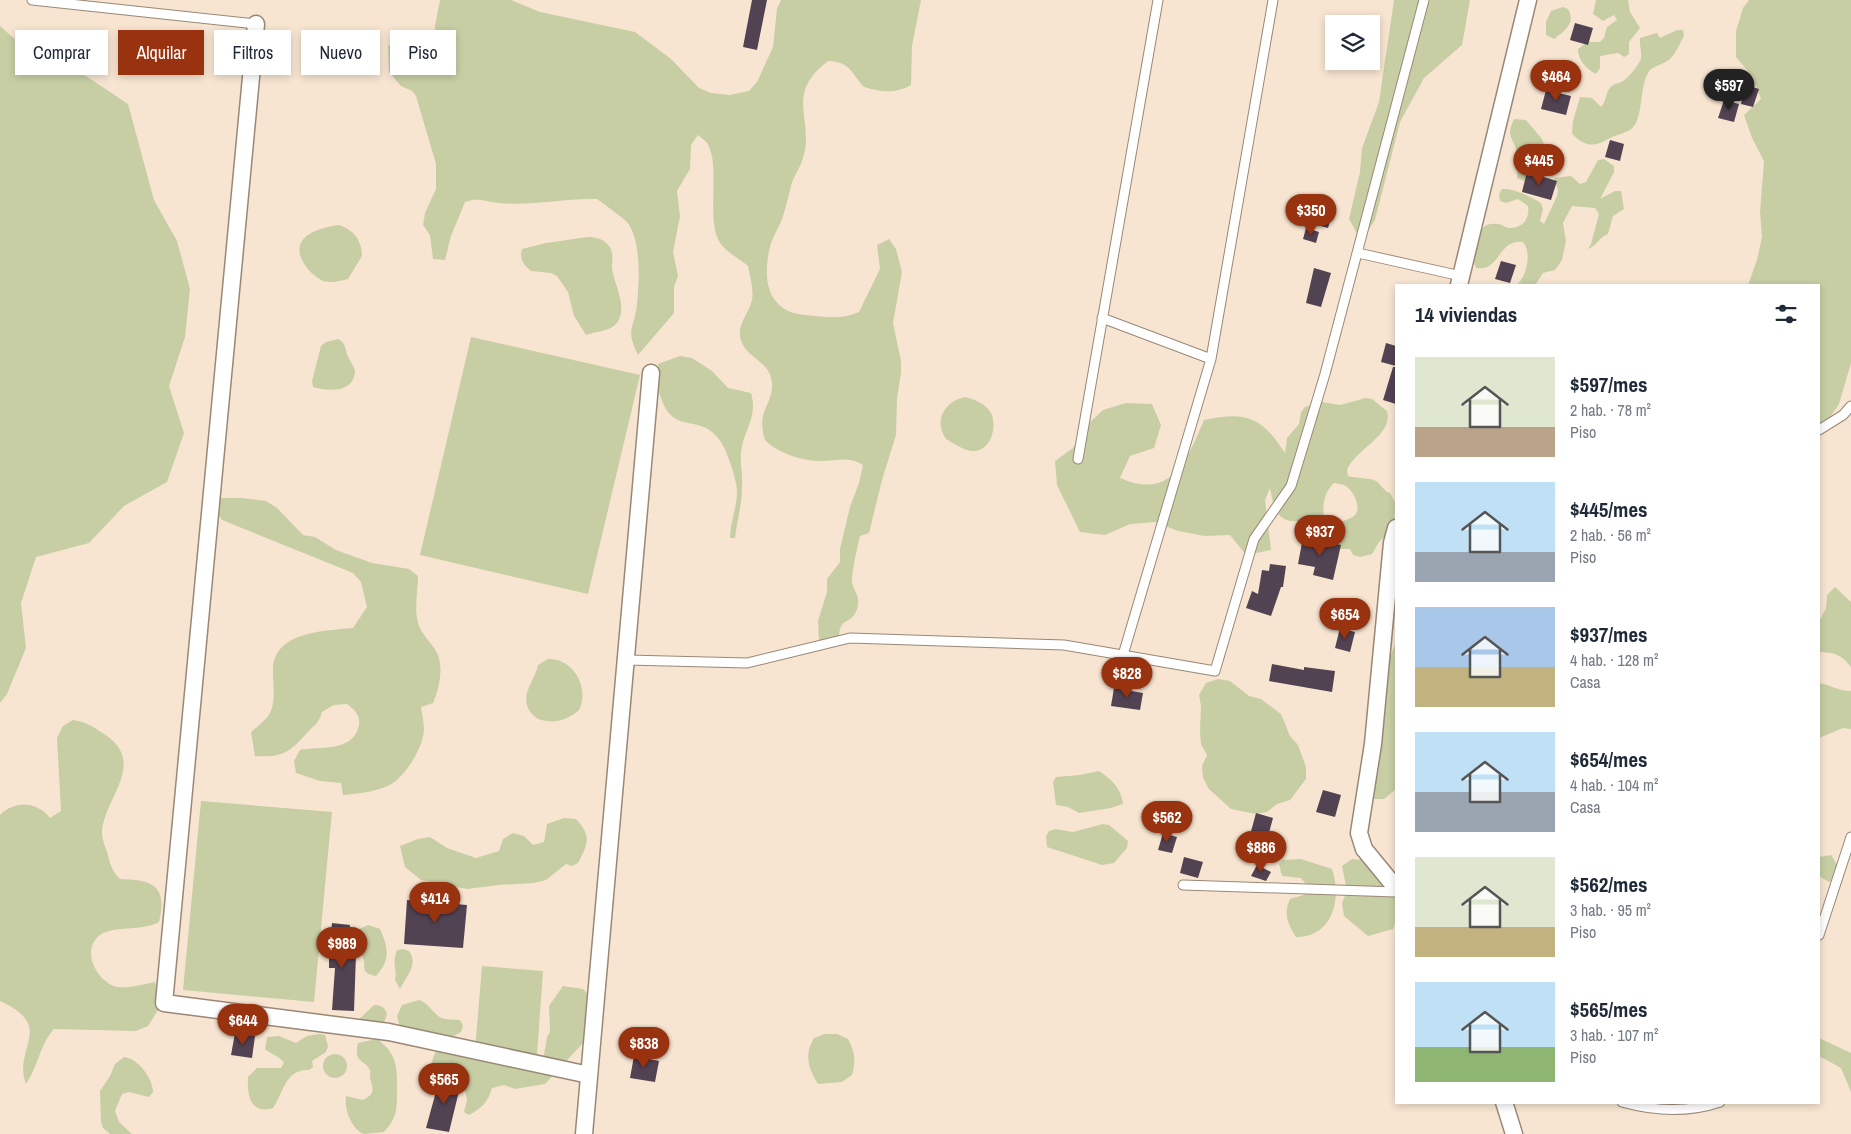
<!DOCTYPE html>
<html lang="es">
<head>
<meta charset="utf-8">
<style>
  body { margin:0; font-family:"Archivo Narrow",sans-serif; background:#f6f6f7; color:#1f2937; height:100vh; display:flex; flex-direction:column; font-size:19px; white-space:nowrap }
  * { box-sizing:border-box; margin:0 }
  p { font-size:16px; color:#747a83 }
  .icon { flex:none; width:28px; height:28px; fill:none; stroke:currentColor; stroke-width:2; stroke-linecap:round; stroke-linejoin:round }
  .map { position:relative; flex:1; overflow:hidden }
  .details { position:absolute; left:1395px; top:284px; width:425px; height:820px; display:flex; flex-direction:column; background:#fff; border-radius:0px; box-shadow:0 2px 8px #0003 }
  .details>* { flex:none }
  .banner { position:absolute; left:15px; top:30px; width:475px; height:45px; display:flex; gap:10px }
  .fabs { position:absolute; left:1325px; top:15px; display:grid; gap:10px }
  .fabs a { display:grid; place-items:center; width:55px; height:55px; border-radius:0px; background:#fff; box-shadow:0 2px 8px #0003; font-size:25px }
  .price { position:absolute; translate:-50% -42px; padding:0 11px; border-radius:18px; background:#99320f; color:#fff; font-size:16px; line-height:32px; filter:drop-shadow(0 1px 2px #0008) }
  .price::after { content:''; position:absolute; left:50%; top:30px; width:15px; height:11px; margin-left:-8px; background:inherit; clip-path:polygon(0 0,100% 0,50% 100%) }
  .price.active { background:#222; color:#fff }
  ul { padding:0; list-style:none }
  li { display:flex; align-items:center; gap:15px; height:125px; padding:0 20px }
  li span { display:grid; place-items:center; flex:none; width:140px; height:100px; border-radius:0px; color:#555 }
  li>.icon { margin-inline-start:auto }
  span .icon { width:60px; height:60px; fill:#fffc; stroke-width:1 }
  li b { font-size:21px }
  h2 { display:flex; justify-content:space-between; align-items:center; height:60px; padding:0 20px; font-size:21px }
  .pill { padding:0 18px; border-radius:0px; background:#fff; box-shadow:0 2px 8px #0003; font-size:18px; line-height:45px }
  .pill.active { background:#99320f; color:#fff }
  .map>svg:first-child { display:block }
</style>
</head>
<body>
<div class="map">
<svg width="1851" height="1134" viewBox="0 0 1851 1134">
  <rect width="100%" height="100%" fill="#f7e5d1"/>
  <path fill="#c7cea4" fill-rule="evenodd" d="M440 0H511L540 12 635 32 671 59 699 88 711 93 730 95 749 91 757 82 773 47 777 9 781 0H921L912 46 911 85C896 94 881 92 864 87 850 72 851 62 828 61 782 96 817 121 802 161 799 170 793 177 791 186 788 197 786 208 782 219 779 227 774 235 771 243 762 276 765 312 806 315 825 317 841 320 859 312L880 269 877 245 889 239 896 249 902 272 893 323 901 361V373L897 398 896 435 882 480 870 529 869 533 860 536C858 543 851 577 852 582 854 593 861 595 857 609 851 627 839 614 839 640L819 644 818 621 827 592V579L840 562V549L850 507 859 483 863 465C848 456 837 461 820 461 803 461 777 453 765 440 756 410 772 407 772 385 772 361 746 359 741 340 736 325 749 314 752 300 754 289 750 277 748 266 739 258 725 252 719 241 706 219 721 163 707 143 705 140 700 137 698 135L691 145 690 169 677 191 680 216 673 252 678 276 674 287V313L638 355C625 328 634 331 637 304 639 282 642 241 627 222 622 217 604 204 597 199 564 198 532 206 499 203 485 202 479 197 465 202L451 236 445 260 433 259 430 235 423 225 425 213 436 189V164L416 96 412 91 401 86 389 72 388 46 393 42 428 60 437 50 435 26Z
    M1394 0H1470L1462 45 1424 78 1400 122 1375 220 1361 241 1349 219 1360 172 1362 148 1379 102Z
    M1596 0H1628L1630 12 1640 28 1629 42V54L1624 57 1618 53 1600 56V68L1596 74C1586 69 1578 60 1578 49L1587 42H1600L1604 38 1607 27 1617 20 1614 15 1603 21 1593 14Z
    M1749 0H1851V363L1839 404 1824 426 1819 427V285H1748L1757 260 1762 237 1760 212 1764 161 1752 138 1744 115 1761 99 1753 77 1736 57V31L1743 8Z
    M1563 7 1568 9C1576 23 1565 31 1554 39L1546 35V22L1551 11Z
    M0 26 39 61 86 76 128 104 154 200 177 241 190 289 185 337 169 386 184 433 167 482 124 506 89 543 36 557 21 603 26 648 7 694 0 703Z
    M1677 30H1683L1684 36C1680 43 1676 53 1670 59 1664 65 1652 65 1648 73 1639 88 1644 121 1630 130 1623 134 1615 135 1608 139 1593 148 1585 146 1572 134L1573 121 1580 97 1592 98 1601 107C1607 101 1605 91 1612 86 1615 83 1620 83 1623 81 1629 77 1640 64 1641 58 1642 52 1639 45 1640 38L1657 33 1660 38Z
    M1514 119 1526 120 1542 139 1546 150 1542 163 1524 181 1517 178C1517 170 1519 161 1517 153 1514 137 1505 138 1514 119Z
    M1604 159 1614 166V172L1600 199 1615 191H1621L1624 209 1613 216 1608 234C1599 237 1597 246 1588 249L1591 244 1599 214 1595 208 1572 206 1563 223 1566 241 1562 260 1555 270 1543 273 1535 285H1517C1527 275 1532 253 1523 242 1497 239 1501 272 1476 268 1472 259 1473 251 1476 241 1479 230 1484 222 1498 224 1502 224 1505 228 1509 228 1523 229 1530 218 1528 206L1518 199 1506 203 1500 201 1499 194 1502 189C1514 188 1531 197 1541 203L1543 209 1540 221 1544 224 1557 196 1558 190 1554 178 1571 176 1580 184 1586 182 1598 160Z
    M338 225C353 229 362 240 362 256L348 279C340 281 329 284 321 280 309 273 293 255 302 241 308 231 327 227 338 225Z
    M588 237C596 237 604 239 609 246 614 252 612 261 612 268 614 285 630 310 615 325 609 331 594 332 586 335L574 316 568 292 557 276 551 273 531 271C524 265 519 259 522 249L546 243Z
    M471 337 640 375 588 594 420 555Z
    M338 339C345 342 345 347 347 354 349 360 355 367 355 372 353 394 326 391 313 387L312 381 321 346 326 342Z
    M680 356 692 358 712 371 728 388 751 393C758 418 744 429 741 452 740 464 743 476 742 487 742 504 737 521 735 538H730C730 522 738 505 737 489 736 478 727 451 721 442 701 411 674 437 661 398 656 386 656 377 658 364Z
    M965 397C974 399 986 404 991 413 998 428 990 453 971 451 963 450 953 443 946 439 933 421 945 401 965 397Z
    M1366 398 1372 399 1387 411C1394 435 1355 449 1347 470L1348 476C1356 478 1367 478 1374 480 1381 483 1383 491 1390 493L1396 504 1393 529 1379 542 1372 554 1360 557 1353 555 1350 549H1332L1310 535 1297 521C1276 523 1273 504 1270 488L1265 500 1271 550 1246 555 1230 535 1205 536 1178 531 1155 522 1130 524 1105 535 1080 532 1057 485 1055 461 1073 448 1086 426 1103 410 1126 403 1152 404 1161 425 1154 448 1130 456 1120 478C1173 501 1187 459 1204 420 1246 411 1262 417 1285 453L1287 438 1299 424 1301 412 1305 407 1322 402 1340 405ZM1334 483C1337 484 1343 484 1346 486 1353 491 1362 507 1355 515 1351 519 1342 521 1336 523L1324 516C1322 504 1325 491 1334 483Z
    M219 498H242L266 501 277 508 303 535 315 537 336 550 372 563 409 569 418 576C418 591 414 608 418 623 421 634 432 643 437 653 444 667 439 690 433 703L421 707C422 714 424 723 424 730 423 748 407 773 393 783 381 791 358 794 343 795L341 783 320 781 296 773 294 761 300 750C319 746 350 752 358 729 362 717 356 711 347 704L334 705 322 712C318 725 315 724 307 733 290 752 282 758 255 756L251 732C257 727 266 720 270 713 276 701 273 685 273 671 273 631 324 631 353 628L367 607 361 582 353 573 222 520 215 510Z
    M1835 587 1851 602V667C1842 655 1834 652 1819 652V622L1826 608 1827 595Z
    M1396 642V789L1384 799H1371L1369 787C1380 776 1380 768 1377 754L1381 680Z
    M548 659C574 658 590 689 579 710 570 718 559 723 547 721 532 720 522 705 528 690 531 681 536 675 538 665Z
    M1218 679 1230 681 1249 696 1261 699 1281 714 1290 736 1298 745 1306 767V779L1290 800 1277 804 1267 812 1256 814 1231 809 1209 789 1203 778 1202 766 1207 755 1201 744 1200 731 1201 706 1199 695 1206 683Z
    M1819 683C1831 685 1838 691 1851 691V729L1843 728 1819 738Z
    M73 720C86 722 94 727 104 734 149 763 103 798 102 833 102 839 105 846 107 852 110 863 111 870 120 879 152 880 168 885 159 922 140 932 114 925 100 935 80 950 97 982 117 987 128 989 144 984 155 982L160 1007 148 1026 136 1031 54 1029C40 1044 38 1067 26 1084 12 1048 57 1027 0 1001V815C15 800 37 801 50 818L61 811 57 738 63 726Z
    M1099 771C1111 779 1121 788 1123 804L1111 808 1079 813 1068 807 1056 805 1053 782 1056 777 1080 775Z
    M201 801 332 812 314 1002 183 990Z
    M564 818 576 819C592 836 588 844 578 863L572 866 566 864 546 880 534 883 499 885 467 889 421 880 405 867 400 846 418 839 430 837 447 848 476 858 499 851 503 839 513 833 524 836 533 845 544 842 547 824Z
    M1103 824 1109 825 1128 841 1127 848 1114 863 1102 865 1047 847 1046 836 1049 831 1055 829 1073 832Z
    M1831 855 1838 866 1835 878 1829 882 1819 876V857Z
    M1301 859 1332 869C1342 898 1333 938 1296 937 1288 924 1283 914 1290 899L1307 894 1309 888 1301 878 1282 876 1279 864 1283 860Z
    M1352 859 1364 860 1396 893V920L1393 929 1368 936 1344 916 1342 903 1347 891 1342 866Z
    M368 925 380 929C389 948 390 961 376 976 358 972 368 968 362 955 359 950 355 946 353 941L357 930Z
    M403 949 409 951C419 965 406 976 400 989L395 980C398 968 391 967 397 950Z
    M482 966 543 971 537 1055 475 1050Z
    M563 986 583 989 588 994 592 1006 583 1043 545 1084 515 1089 504 1085 492 1088C488 1102 482 1108 469 1115L464 1112 467 1100 463 1082 453 1075C449 1076 444 1077 440 1077 425 1076 433 1052 440 1047L538 1059 544 1055 547 1037 550 1032 549 1006Z
    M419 1000C428 1003 430 1009 437 1015 443 1021 453 1019 460 1020L463 1026 461 1032 450 1038C433 1031 417 1033 400 1028L397 1016 402 1005Z
    M374 1005C381 1005 385 1007 387 1014L383 1026 356 1022Z
    M319 1034 325 1035 328 1046 326 1052 312 1061 313 1067 309 1070C285 1069 284 1092 273 1108 250 1115 247 1095 248 1077L257 1068H281L284 1063C279 1055 271 1055 265 1049L267 1037 279 1036 296 1043 307 1036Z
    M825 1034H837L848 1039C855 1052 856 1061 852 1075L842 1082 818 1084C808 1068 804 1055 814 1038Z
    M1819 1038 1851 1053V1092L1841 1068 1819 1056Z
    M377 1039C399 1055 397 1070 397 1094 397 1111 396 1119 384 1132L364 1134C351 1129 344 1108 346 1096L363 1100C376 1093 373 1089 370 1078 370 1075 371 1072 370 1070 365 1059 353 1064 358 1043Z
    M323 1066a12 12 0 1 1 24 0a12 12 0 1 1-24 0Z
    M124 1057C138 1058 153 1079 153 1092L149 1097 129 1092 122 1094 115 1111 119 1122 132 1134H110L103 1128 101 1122 100 1091 110 1076 115 1064Z"/>
  <path fill="#524353" d="M752 0H767L757 50 743 47Z
    M1575 23 1593 28 1588 45 1570 40Z
    M1746 85 1759 89 1753 107 1741 104Z
    M1546 90 1571 96 1566 115 1541 109Z
    M1724 100 1739 104 1734 122 1718 118Z
    M1610 140 1624 144 1620 161 1605 157Z
    M1527 172 1557 181 1551 200 1522 192Z
    M1321 208 1333 211 1328 228 1317 225Z
    M1306 228 1319 232 1316 243 1303 239Z
    M1501 261 1516 265 1510 283 1495 279Z
    M1314 268 1331 273 1321 307 1306 303Z
    M1386 343 1396 346V366L1381 362Z
    M1393 367H1396V404L1383 400Z
    M1303 537 1341 545 1333 580 1313 575 1315 567 1298 564Z
    M1270 564 1286 566 1283 587H1281L1271 616 1246 608 1252 591 1258 594 1262 570 1269 571Z
    M1340 628 1355 632 1350 652 1335 648Z
    M1272 664 1304 670V667L1335 671 1332 692 1269 681Z
    M1114 688 1143 693 1140 710 1111 706Z
    M1323 790 1341 795 1335 817 1316 812Z
    M1256 813 1273 818 1267 840 1250 835Z
    M1163 833 1177 837 1172 853 1158 850Z
    M1184 857 1203 862 1198 878 1180 873Z
    M1257 865 1271 872 1266 881 1251 876Z
    M407 900 467 905 463 948 404 944Z
    M332 923 350 925 347 954H356L354 1011 332 1010 335 968H329V951Z
    M235 1033 255 1036 252 1058 231 1055Z
    M634 1056 659 1061 655 1082 630 1078Z
    M440 1077 461 1083 449 1132 426 1128Z"/>
  <g fill="none" stroke-linecap="round" stroke-linejoin="round">
    <g stroke="#998876" stroke-width="11">
      <path id="lane" d="M32 0 256 24
        M1358 253 1461 276
        M1102 318 1211 359
        M1819 430 1843 415 1851 406
        M1078 459 1158 0
        M1123 655 1211 359 1273 0
        M627 660 747 663 850 638 1064 645 1215 671 1254 539 1291 486 1325 374 1424 0
        M1183 885 1396 892
        M1819 935 1851 837
        M1622 1102C1654 1111 1688 1113 1720 1102"/>
    </g>
    <g stroke="#998876" stroke-width="19">
      <path id="street" d="M256 24 164 1003 389 1032 589 1075
        M1459 285 1528 0
        M1396 528 1392 543 1373 744 1359 833 1364 849 1396 888
        M1504 1102 1514 1134
        M584 1134 651 373"/>
    </g>
    <use href="#lane" stroke="#fff" stroke-width="9"/>
    <use href="#street" stroke="#fff" stroke-width="16"/>
  </g>
</svg>
<div class="fabs">
<a><svg class="icon" aria-label="layers" viewBox="0 0 24 24"><path d="M12 4l9 5-9 5-9-5zM3 14l9 5 9-5"/></svg></a>
</div>
<b class="price" style="left:1556px;top:102px">$464</b>
<b class="price active" style="left:1729px;top:111px">$597</b>
<b class="price" style="left:1539px;top:186px">$445</b>
<b class="price" style="left:1311px;top:236px">$350</b>
<b class="price" style="left:1320px;top:557px">$937</b>
<b class="price" style="left:1345px;top:640px">$654</b>
<b class="price" style="left:1127px;top:699px">$828</b>
<b class="price" style="left:1167px;top:843px">$562</b>
<b class="price" style="left:1261px;top:873px">$886</b>
<b class="price" style="left:435px;top:924px">$414</b>
<b class="price" style="left:342px;top:969px">$989</b>
<b class="price" style="left:243px;top:1046px">$644</b>
<b class="price" style="left:644px;top:1069px">$838</b>
<b class="price" style="left:444px;top:1105px">$565</b>
<div class="banner">
<a class="pill">Comprar</a>
<a class="pill active">Alquilar</a>
<a class="pill">Filtros</a>
<a class="pill">Nuevo</a>
<a class="pill">Piso</a>
</div>
<section class="details">
<h2>14 viviendas<svg class="icon" aria-label="filters" viewBox="0 0 24 24"><path d="M4 7h16M4 17h16"/><circle cx="9" cy="7" r="2"/><circle cx="15" cy="17" r="2"/></svg></h2>
<ul>
<li><span style="background:linear-gradient(#dfe7d0 70%,#b9a48a 0)"><svg class="icon" aria-label="home" viewBox="0 0 24 24"><path d="M3 11l9-7 9 7M6 9v11h12V9"/></svg></span><div><b>$597/mes</b><p>2 hab. · 78 m²</p><p>Piso</p></div></li>
<li><span style="background:linear-gradient(#bfe0f5 70%,#9aa5b1 0)"><svg class="icon" aria-label="home" viewBox="0 0 24 24"><path d="M3 11l9-7 9 7M6 9v11h12V9"/></svg></span><div><b>$445/mes</b><p>2 hab. · 56 m²</p><p>Piso</p></div></li>
<li><span style="background:linear-gradient(#a9c7e8 60%,#c2b280 0)"><svg class="icon" aria-label="home" viewBox="0 0 24 24"><path d="M3 11l9-7 9 7M6 9v11h12V9"/></svg></span><div><b>$937/mes</b><p>4 hab. · 128 m²</p><p>Casa</p></div></li>
<li><span style="background:linear-gradient(#bfe0f5 60%,#9aa5b1 0)"><svg class="icon" aria-label="home" viewBox="0 0 24 24"><path d="M3 11l9-7 9 7M6 9v11h12V9"/></svg></span><div><b>$654/mes</b><p>4 hab. · 104 m²</p><p>Casa</p></div></li>
<li><span style="background:linear-gradient(#dfe7d0 70%,#c2b280 0)"><svg class="icon" aria-label="home" viewBox="0 0 24 24"><path d="M3 11l9-7 9 7M6 9v11h12V9"/></svg></span><div><b>$562/mes</b><p>3 hab. · 95 m²</p><p>Piso</p></div></li>
<li><span style="background:linear-gradient(#bfe0f5 65%,#8fb573 0)"><svg class="icon" aria-label="home" viewBox="0 0 24 24"><path d="M3 11l9-7 9 7M6 9v11h12V9"/></svg></span><div><b>$565/mes</b><p>3 hab. · 107 m²</p><p>Piso</p></div></li>
</ul>
</section>
</div>
</body>
</html>
